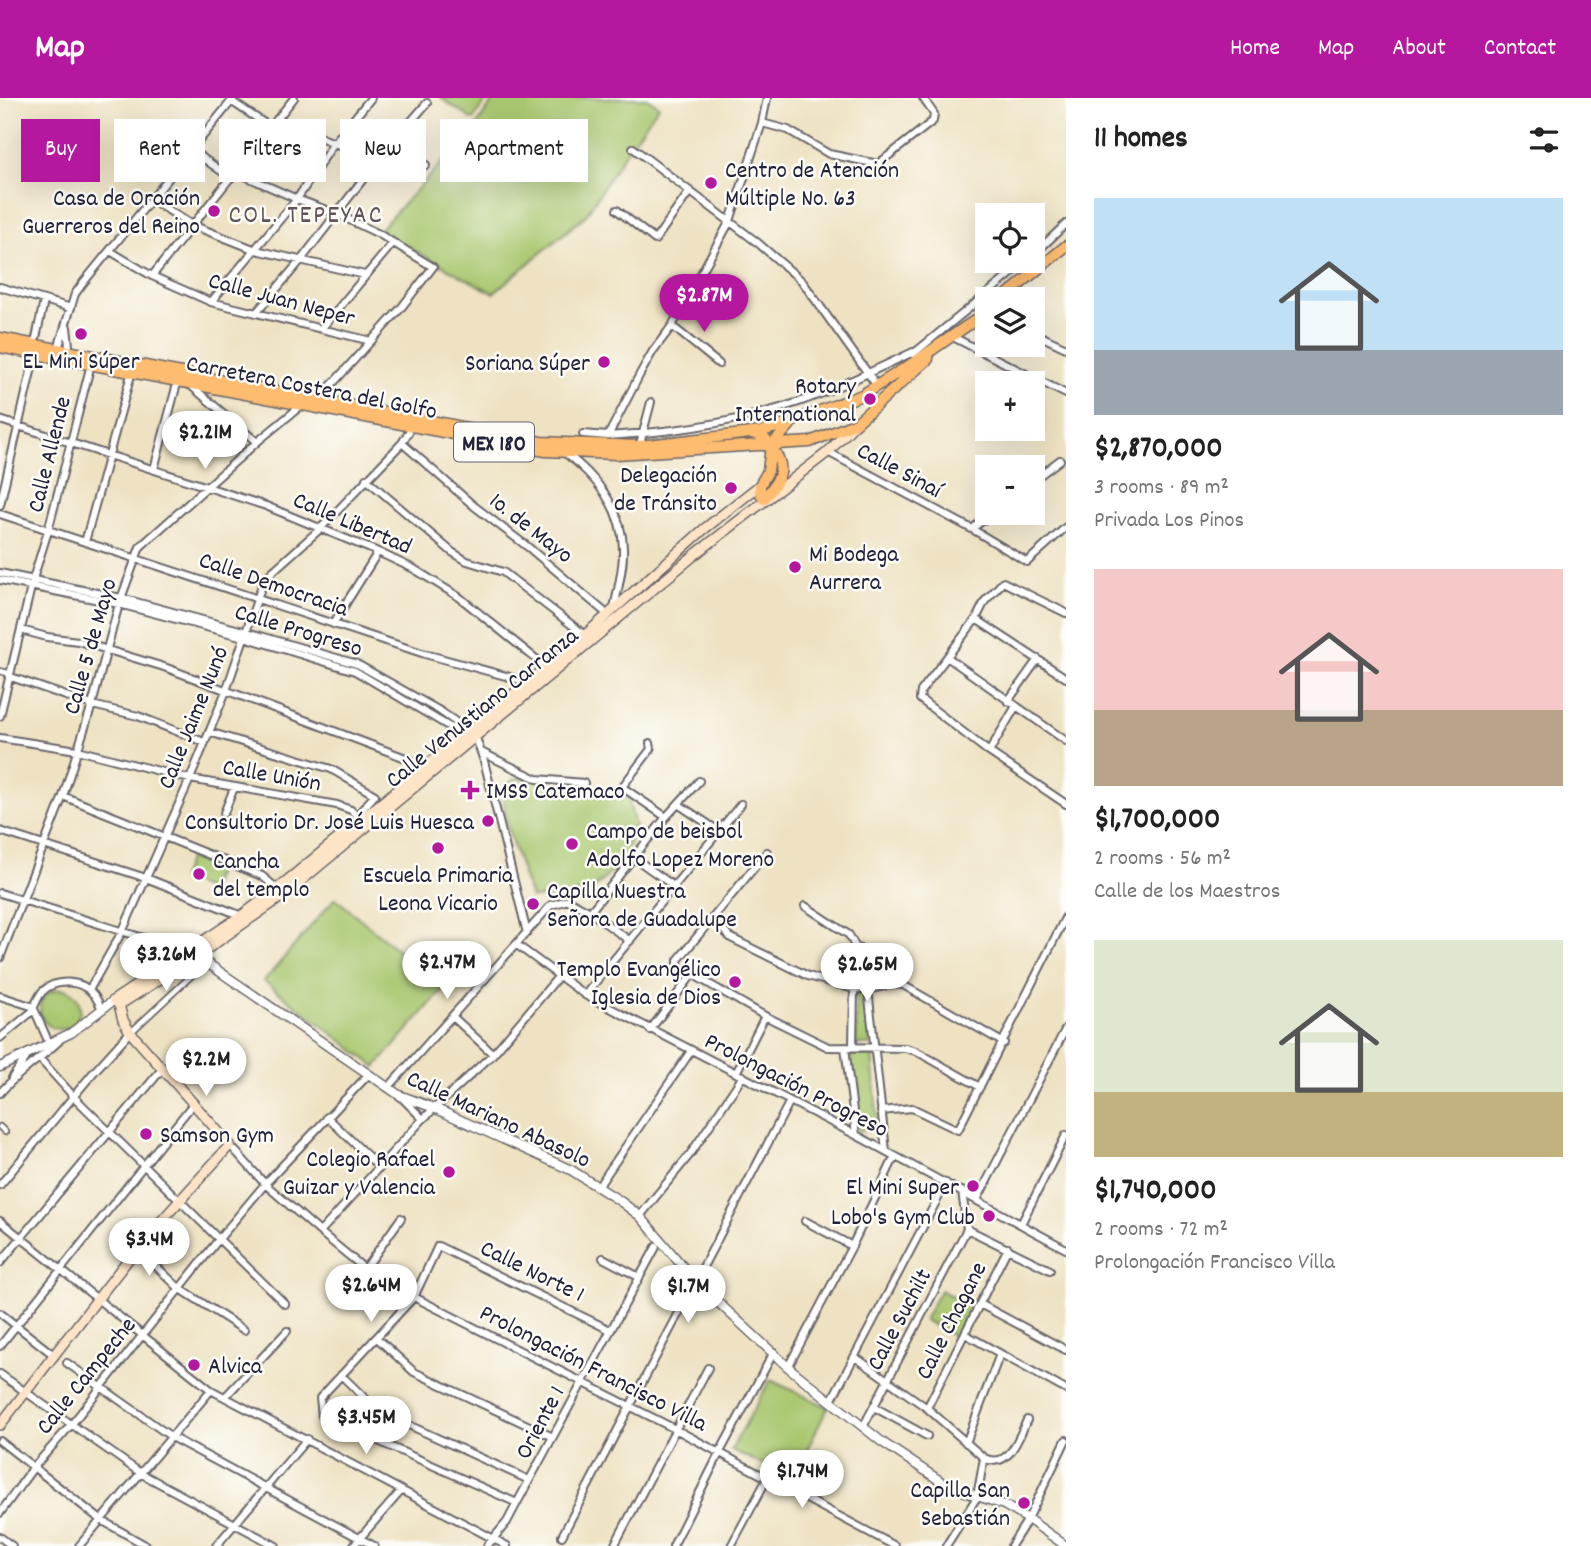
<!DOCTYPE html>
<html lang="en">
<head>
<meta charset="utf-8">
<style>
  body { margin:0; font-family:Dekko,sans-serif; background:#f2f2f2; color:#222; height:100vh; display:flex; flex-direction:column; font-size:26px; white-space:nowrap }
  * { box-sizing:border-box; margin:0 }
  p { font-size:23px; color:#767676 }
  .icon { flex:none; width:38px; height:38px; fill:none; stroke:currentColor; stroke-width:2; stroke-linecap:round; stroke-linejoin:round }
  .map { position:relative; flex:1; overflow:hidden }
  .details { display:flex; flex-direction:column; background:#fff; width:525px }
  .details>* { flex:none }
  .banner { position:absolute; left:21px; top:21px; width:665px; height:63px; display:flex; gap:14px }
  .fabs { position:absolute; left:975px; top:105px; display:grid; gap:14px }
  .fabs a { display:grid; place-items:center; width:70px; height:70px; border-radius:0px; background:#fff; box-shadow:0 7px 28px #0002; font-size:35px }
  .price { position:absolute; translate:-50% -60px; padding:0 16px; border-radius:24px; background:#fff; color:#222; font-size:23px; line-height:46px; filter:drop-shadow(0 2px 4px #0008) }
  .price::after { content:''; position:absolute; left:50%; top:42px; width:21px; height:16px; margin-left:-10px; background:inherit; clip-path:polygon(0 0,100% 0,50% 100%) }
  .price.selected { background:#b5179e; color:#fff }
  ul { padding:0; list-style:none }
  li { display:grid; align-content:center; gap:14px; height:371px; padding:0 28px }
  li span { display:grid; place-items:center; height:217px; border-radius:0px; color:#555 }
  li>.icon { margin-inline-start:auto }
  span .icon { width:126px; height:126px; fill:#fffc; stroke-width:1 }
  li b { font-size:30px }
  h2 { display:flex; justify-content:space-between; align-items:center; height:84px; padding:0 28px; font-size:30px }
  .tag { padding:0 24px; border-radius:0px; background:#fff; box-shadow:0 7px 28px #0002; font-size:24px; line-height:63px }
  .tag.selected { background:#b5179e; color:#fff }
  header { display:flex; align-items:center; gap:42px; box-sizing:border-box; height:98px; padding:0 35px; background:#b5179e; color:#fff }
  header strong { font-size:33px }
  nav { display:flex; gap:38px; margin-inline-start:auto; font-size:24px }
  main { display:flex; flex:1; min-height:0 }
  .map>svg:first-child { display:block }
</style>
</head>
<body>
<header>
<strong>Map</strong>
<nav><a>Home</a><a>Map</a><a>About</a><a>Contact</a></nav>
</header>
<main>
<div class="map">
<svg width="1066" height="1448" viewBox="0 0 1066 1448">
  <rect width="100%" height="100%" fill="#fdfcf7"/>
  <filter id="ink" filterUnits="userSpaceOnUse"><feTurbulence type="fractalNoise" baseFrequency=".0143" numOctaves="2"/><feDisplacementMap in="SourceGraphic" scale="14" xChannelSelector="R" yChannelSelector="G"/><feConvolveMatrix kernelMatrix="1 2 1 2 8 2 1 2 1" color-interpolation-filters="sRGB"/></filter>
  <filter id="wash" filterUnits="userSpaceOnUse"><feTurbulence type="fractalNoise" baseFrequency=".00686" numOctaves="4" result="noise"/><feDisplacementMap in="SourceGraphic" scale="28" xChannelSelector="R" yChannelSelector="G"/><feGaussianBlur stdDeviation="1.57" result="paint"/><feColorMatrix in="noise" values="0 0 0 0 0 0 0 0 0 0 0 0 0 0 0 0 0 1.4 0 .05"/><feComposite in="paint" operator="in"/></filter>
  <g filter="url(#wash)">
    <rect width="100%" height="100%" fill="#eee2c2"/>
    <path fill="#a9c76f" stroke="#667455" stroke-width="2" d="M441 0H488L473 22Z
      M495 0H647L659 8 623 58 586 117 493 195 378 133 474 31Z
      M519 679 628 699 635 728 623 764 592 792 562 799 531 800C521 768 499 720 505 687Z
      M189 760 218 771 210 792 181 781Z
      M335 800 444 890 376 969 264 883Z
      M40 911a20 20 0 1 1 40 0a20 20 0 1 1-40 0Z
      M856 894H866L871 947 856 946Z
      M850 954 872 955 878 1031 858 1033Z
      M940 1192 975 1211 959 1241 924 1222Z
      M770 1282 828 1309 793 1380 731 1352Z"/>
  </g>
  <g filter="url(#ink)">
    <g fill="none" stroke-linecap="round" stroke-linejoin="round">
      <g stroke="#69656a" stroke-width="8">
        <path id="pedestrian" d="M0 573 11 576
          M131 934 206 864
          M0 1029 5 1034"/>
      </g>
      <g stroke="#69656a" stroke-width="10">
        <path id="minor" d="M231 3 270 29
          M277 21 377 63
          M762 25 767 0
          M391 48 426 67
          M633 50 758 145 802 183 877 288
          M193 53 231 80
          M236 74 297 101 337 116 379 136 433 169 401 210 318 302
          M152 102 192 127 256 152 365 177
          M617 112 655 142 690 93
          M110 153 152 178 211 204 371 243
          M1032 158 1066 126
          M152 178 294 0
          M0 189 71 210
          M211 204 297 101 334 45 371 0
          M257 214 301 162 377 63 427 5
          M672 228 719 266
          M67 229 70 257
          M322 230 393 145
          M1032 234 1066 250
          M951 238 1066 296
          M36 240 44 203
          M57 254 75 196 83 185 234 0
          M913 256 1027 163
          M189 286 257 344
          M0 322 266 408 378 454 414 471 459 499 546 569
          M583 336 608 338 640 276 653 253 672 228 730 123 762 25 788 32 829 56 878 66 933 23 934 16 923 0
          M608 338C672 334 738 325 799 304 838 290 875 272 913 254
          M402 345 474 408 528 449 607 516
          M639 350 651 304
          M828 354 972 431 1027 464 1066 429
          M565 355C595 377 622 410 623 450 624 469 618 490 614 510
          M154 371 178 282
          M366 381 452 454 467 463 503 474 585 537
          M1032 383 1060 362
          M0 407 36 252
          M0 416 425 556 528 584
          M972 431 992 415
          M85 444 132 273
          M0 475 121 500 247 534 357 566 440 613 469 633 475 637 484 663 527 835
          M0 482 119 506 244 539 355 573 465 638
          M1066 515 1003 484 985 503 976 521 921 593 920 601 989 654 1066 706
          M976 521 1066 580
          M333 526 378 454
          M21 532 47 539 78 543 164 569 411 662 418 673
          M947 559 1066 643
          M11 579 92 607 138 618 204 644
          M1008 603 1038 561
          M0 618 33 481 48 433 91 266
          M209 634 331 671 375 697 357 717
          M0 640 77 652 190 681 337 707 351 712 363 724
          M650 645 651 651 622 689 666 719
          M481 654 537 681 584 685
          M989 654 1016 608
          M63 698 262 778 280 793
          M678 706 720 734
          M224 715 234 690
          M0 733 146 780 242 818
          M767 754 678 862V868L765 918 828 949 905 950 916 953 980 989
          M633 759 675 789
          M0 795 188 854
          M805 808 849 837 856 850 862 851 864 855 886 1053
          M590 814 666 719 699 683
          M712 820 731 840 808 878 854 891 868 892 892 886 903 887 1004 945
          M517 847 585 897 856 1037 1066 1151
          M0 860 63 698 92 607 119 506 140 449 257 344 302 307
          M89 892 123 832 190 681 226 593 264 481 320 431 402 345 413 327
          M585 897 741 706
          M0 898 34 909
          M34 909C36 904 39 898 42 894 55 880 82 882 93 896 97 900 99 906 102 911
          M34 911 49 945
          M452 918 493 956
          M650 932 692 877
          M0 940 34 912
          M845 949 856 1037
          M853 949 854 891 852 856 856 850
          M40 961 74 999 285 1206
          M736 975 765 918
          M12 980 28 957
          M388 990 551 807 568 802 590 814 630 843
          M0 995C17 975 40 961 59 943
          M401 999 423 1021
          M881 1013 912 1010 958 1032 1066 818
          M327 1019 380 1070
          M230 1047 265 1086 320 1134 365 1171 414 1199 675 1331 895 1448
          M0 1087 93 975 130 934
          M598 1089 691 953
          M962 1093 967 1131
          M977 1102 1066 930
          M640 1118 691 1055 743 978
          M0 1123 211 1292 507 1448
          M805 1123 852 1148
          M1021 1126 1066 1037
          M967 1131 1050 1172
          M320 1134 423 1021 493 956 558 879
          M137 1150 179 1190 244 1232
          M603 1160 639 1179
          M0 1165 162 971
          M365 1171 401 1120
          M980 1206 1066 1252
          M0 1215 55 1258
          M965 1236 1066 1292
          M377 1240 414 1274 553 1339
          M0 1248 192 1007
          M855 1259 927 1310 984 1360C1009 1372 1018 1341 1027 1322
          M67 1265 173 1340 374 1448
          M788 1269 852 1148 895 1058
          M0 1276 142 1376 276 1448
          M341 1277 378 1313 529 1382
          M225 1299 287 1233
          M831 1303 946 1085
          M874 1309 927 1338
          M927 1310 1008 1150
          M863 1329 967 1131
          M0 1343 101 1422 147 1448
          M966 1345 1000 1256
          M517 1405 322 1318 320 1300 414 1199 438 1148 610 1232
          M0 1415 33 1370 71 1327 219 1141 265 1086 369 976
          M562 1438 790 1003
          M0 1439 12 1448
          M79 1448 211 1292
          M216 1448 307 1341
          M353 1448 401 1393
          M487 1448 507 1424 517 1405 656 1149
          M614 1448 708 1270
          M673 1448 720 1354 774 1254
          M731 1448 768 1379
          M946 1448 977 1399 984 1360
          M1011 1448 1028 1421 1066 1342"/>
      </g>
      <g stroke="#69656a" stroke-width="11">
        <path id="tertiary" d="M194 856 399 997 434 1010 571 1072 620 1103 640 1118 695 1183 788 1269 882 1344 948 1388 1004 1407 1028 1421 1066 1448
          M0 969 71 935 114 902"/>
      </g>
      <g stroke="#69656a" stroke-width="12">
        <path id="secondary" d="M119 907 197 858 284 797 697 455 828 354 856 325
          M119 907 114 902 241 818 277 791 585 537 703 432 760 387
          M0 1327 137 1150 230 1047 130 934 123 922 119 907"/>
      </g>
      <g stroke="#69656a" stroke-width="13">
        <path id="primary" d="M1002 201 1066 148
          M0 240 541 344 639 348 760 334 786 326 862 297 913 265 987 214
          M0 249 516 348 546 353 616 356 810 344 856 325 928 261
          M752 335C761 337 765 340 770 347 788 370 781 380 764 401L760 394V387L768 373 771 348 790 327"/>
      </g>
      <use href="#pedestrian" stroke="#fff" stroke-width="4.5"/>
      <use href="#minor" stroke="#fff" stroke-width="6"/>
      <use href="#tertiary" stroke="#fff" stroke-width="8"/>
      <use href="#secondary" stroke="#fee4c6" stroke-width="9"/>
      <use href="#primary" stroke="#fdbc70" stroke-width="10"/>
    </g>
  </g>
  <g fill="#b5179e" stroke="#fdfcf7" stroke-width="2.5">
    <circle cx="711" cy="85" r="7"/>
    <circle cx="214" cy="113" r="7"/>
    <circle cx="81" cy="236" r="7"/>
    <circle cx="604" cy="264" r="7"/>
    <circle cx="870" cy="301" r="7"/>
    <circle cx="731" cy="390" r="7"/>
    <circle cx="795" cy="469" r="7"/>
    <path d="M466.5 681.5h7v7h7v7h-7v7h-7v-7h-7v-7h7z"/>
    <circle cx="488" cy="723" r="7"/>
    <circle cx="572" cy="746" r="7"/>
    <circle cx="438" cy="750" r="7"/>
    <circle cx="199" cy="776" r="7"/>
    <circle cx="533" cy="806" r="7"/>
    <circle cx="735" cy="884" r="7"/>
    <circle cx="146" cy="1036" r="7"/>
    <circle cx="449" cy="1074" r="7"/>
    <circle cx="973" cy="1088" r="7"/>
    <circle cx="989" cy="1118" r="7"/>
    <circle cx="194" cy="1267" r="7"/>
    <circle cx="1024" cy="1405" r="7"/>
  </g>
  <g text-anchor="middle" stroke-width="5" stroke-linejoin="round" paint-order="stroke">
    <rect fill="#fdfcf7" stroke="#646373" stroke-width="2" x="454" y="324.5" width="80" height="39" rx="5"/>
    <g font-size="23" font-weight="bold" fill="#22223b">
      <text x="494" y="352">MEX 180</text>
    </g>
    <g font-size="24" fill="#22223b" stroke="#fdfcf7" text-anchor="end">
      <text x="725" y="79" text-anchor="start">Centro de Atención<tspan x="725" dy="28">Múltiple No. 63</tspan></text>
      <text x="200" y="107">Casa de Oración<tspan x="200" dy="28">Guerreros del Reino</tspan></text>
      <text x="81" y="270" text-anchor="middle">EL Mini Súper</text>
      <text x="590" y="272">Soriana Súper</text>
      <text x="856" y="295">Rotary<tspan x="856" dy="28">International</tspan></text>
      <text x="717" y="384">Delegación<tspan x="717" dy="28">de Tránsito</tspan></text>
      <text x="809" y="463" text-anchor="start">Mi Bodega<tspan x="809" dy="28">Aurrera</tspan></text>
      <text x="486" y="700" text-anchor="start">IMSS Catemaco</text>
      <text x="474" y="731">Consultorio Dr. José Luis Huesca</text>
      <text x="586" y="740" text-anchor="start">Campo de beisbol<tspan x="586" dy="28">Adolfo Lopez Moreno</tspan></text>
      <text x="213" y="770" text-anchor="start">Cancha<tspan x="213" dy="28">del templo</tspan></text>
      <text x="438" y="784" text-anchor="middle">Escuela Primaria<tspan x="438" dy="28">Leona Vicario</tspan></text>
      <text x="547" y="800" text-anchor="start">Capilla Nuestra<tspan x="547" dy="28">Señora de Guadalupe</tspan></text>
      <text x="721" y="878">Templo Evangélico<tspan x="721" dy="28">Iglesia de Dios</tspan></text>
      <text x="160" y="1044" text-anchor="start">Samson Gym</text>
      <text x="435" y="1068">Colegio Rafael<tspan x="435" dy="28">Guizar y Valencia</tspan></text>
      <text x="959" y="1096">El Mini Super</text>
      <text x="975" y="1126">Lobo's Gym Club</text>
      <text x="208" y="1275" text-anchor="start">Alvica</text>
      <text x="1010" y="1399">Capilla San<tspan x="1010" dy="28">Sebastián</tspan></text>
    </g>
    <g font-size="24" fill="#22223b" stroke="#fdfcf7">
      <text transform="translate(282 200) rotate(15)" y="8">Calle Juan Neper</text>
      <text transform="translate(312 288) rotate(11)" y="8">Carretera Costera del Golfo</text>
      <text transform="translate(48 356) rotate(-76)" y="8">Calle Allende</text>
      <text transform="translate(900 371) rotate(28)" y="8">Calle Sinaí</text>
      <text transform="translate(353 424) rotate(23)" y="8">Calle Libertad</text>
      <text transform="translate(532 429) rotate(38)" y="8">1o. de Mayo</text>
      <text transform="translate(274 485) rotate(19)" y="8">Calle Democracia</text>
      <text transform="translate(299 531) rotate(17)" y="8">Calle Progreso</text>
      <text transform="translate(89 548) rotate(-74)" y="8">Calle 5 de Mayo</text>
      <text transform="translate(481 609) rotate(-39)" y="8">Calle Venustiano Carranza</text>
      <text transform="translate(192 619) rotate(-68)" y="8">Calle Jaime Nunó</text>
      <text transform="translate(272 676) rotate(10)" y="8">Calle Unión</text>
      <text transform="translate(797 986) rotate(27)" y="8">Prolongación Progreso</text>
      <text transform="translate(499 1020) rotate(25)" y="8">Calle Mariano Abasolo</text>
      <text transform="translate(533 1172) rotate(26)" y="8">Calle Norte 1</text>
      <text transform="translate(898 1221) rotate(-62)" y="8">Calle Suchilt</text>
      <text transform="translate(950 1222) rotate(-63)" y="8">Calle Chagane</text>
      <text transform="translate(594 1269) rotate(27)" y="8">Prolongación Francisco Villa</text>
      <text transform="translate(85 1277) rotate(-51)" y="8">Calle Campeche</text>
      <text transform="translate(539 1324) rotate(-62)" y="8">Oriente 1</text>
    </g>
    <g font-size="26" letter-spacing="2" fill="#615356" stroke="#fdfcf7">
      <text x="306" y="124">COL. TEPEYAC</text>
    </g>
  </g>
</svg>
<div class="fabs">
<a><svg class="icon" aria-label="locate" viewBox="0 0 24 24"><circle cx="12" cy="12" r="6"/><path d="M12 2v4M12 18v4M2 12h4M18 12h4"/></svg></a>
<a><svg class="icon" aria-label="layers" viewBox="0 0 24 24"><path d="M12 4l9 5-9 5-9-5zM3 14l9 5 9-5"/></svg></a>
<a>+</a>
<a>−</a>
</div>
<b class="price selected" style="left:704px;top:236px">$2.87M</b>
<b class="price" style="left:205px;top:373px">$2.21M</b>
<b class="price" style="left:166px;top:895px">$3.26M</b>
<b class="price" style="left:447px;top:903px">$2.47M</b>
<b class="price" style="left:867px;top:905px">$2.65M</b>
<b class="price" style="left:206px;top:1000px">$2.2M</b>
<b class="price" style="left:149px;top:1180px">$3.4M</b>
<b class="price" style="left:371px;top:1226px">$2.64M</b>
<b class="price" style="left:688px;top:1227px">$1.7M</b>
<b class="price" style="left:366px;top:1358px">$3.45M</b>
<b class="price" style="left:802px;top:1412px">$1.74M</b>
<div class="banner">
<a class="tag selected">Buy</a>
<a class="tag">Rent</a>
<a class="tag">Filters</a>
<a class="tag">New</a>
<a class="tag">Apartment</a>
</div>
</div>
<section class="details">
<h2>11 homes<svg class="icon" aria-label="filters" viewBox="0 0 24 24"><path d="M4 7h16M4 17h16"/><circle cx="9" cy="7" r="2"/><circle cx="15" cy="17" r="2"/></svg></h2>
<ul>
<li><span style="background:linear-gradient(#bfe0f5 70%,#9aa5b1 0)"><svg class="icon" aria-label="home" viewBox="0 0 24 24"><path d="M3 11l9-7 9 7M6 9v11h12V9"/></svg></span><div><b>$2,870,000</b><p>3 rooms · 89 m²</p><p>Privada Los Pinos</p></div></li>
<li><span style="background:linear-gradient(#f6c9c9 65%,#b9a48a 0)"><svg class="icon" aria-label="home" viewBox="0 0 24 24"><path d="M3 11l9-7 9 7M6 9v11h12V9"/></svg></span><div><b>$1,700,000</b><p>2 rooms · 56 m²</p><p>Calle de los Maestros</p></div></li>
<li><span style="background:linear-gradient(#dfe7d0 70%,#c2b280 0)"><svg class="icon" aria-label="home" viewBox="0 0 24 24"><path d="M3 11l9-7 9 7M6 9v11h12V9"/></svg></span><div><b>$1,740,000</b><p>2 rooms · 72 m²</p><p>Prolongación Francisco Villa</p></div></li>
</ul>
</section>
</main>
</body>
</html>
